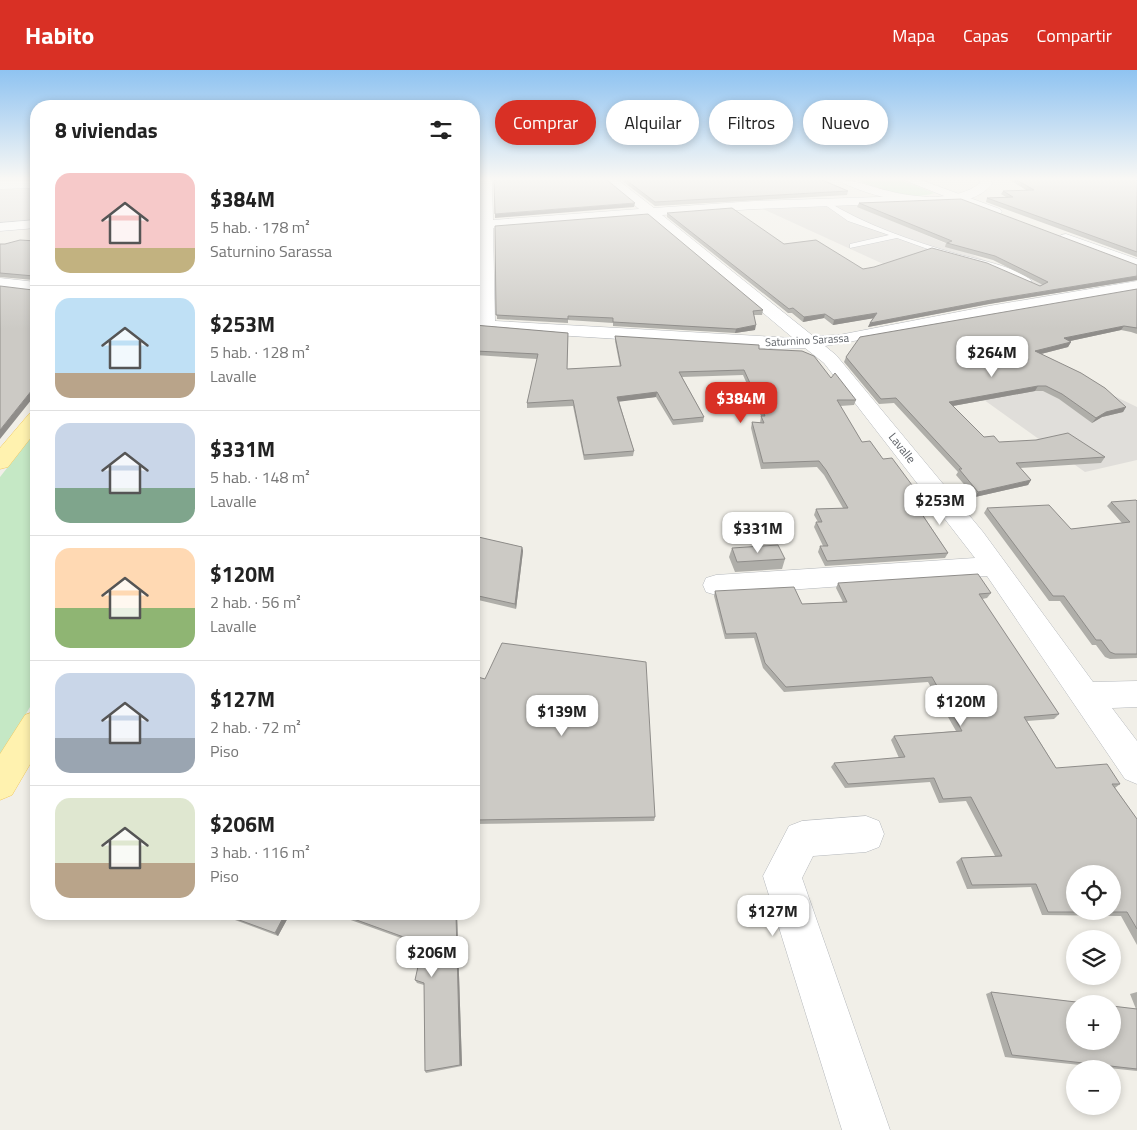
<!DOCTYPE html>
<html lang="es">
<head>
<meta charset="utf-8">
<style>
  body { margin:0; font-family:"Titillium Web",sans-serif; background:#f6f6f6; color:#222; height:100vh; display:flex; flex-direction:column; font-size:19px; white-space:nowrap }
  * { box-sizing:border-box; margin:0 }
  p { font-size:16px; color:#767676 }
  .icon { flex:none; width:28px; height:28px; fill:none; stroke:currentColor; stroke-width:2; stroke-linecap:round; stroke-linejoin:round }
  .map { position:relative; flex:1; overflow:hidden }
  .sheet { position:absolute; left:30px; top:30px; width:450px; height:820px; display:flex; flex-direction:column; background:#fff; border-radius:20px; box-shadow:0 2px 8px #0003 }
  .sheet>* { flex:none }
  .hud { position:absolute; left:495px; top:30px; width:475px; height:45px; display:flex; gap:10px }
  .controls { position:absolute; left:1066px; top:795px; display:grid; gap:10px }
  .controls a { display:grid; place-items:center; width:55px; height:55px; border-radius:50%; background:#fff; box-shadow:0 2px 8px #0003; font-size:25px }
  .price { position:absolute; translate:-50% -42px; padding:0 11px; border-radius:10px; background:#fff; color:#222; font-size:16px; line-height:32px; filter:drop-shadow(0 1px 2px #0008) }
  .price::after { content:''; position:absolute; left:50%; top:30px; width:15px; height:11px; margin-left:-8px; background:inherit; clip-path:polygon(0 0,100% 0,50% 100%) }
  .price.current { background:#d93025; color:#fff }
  ul { padding:0; list-style:none }
  li { display:flex; align-items:center; gap:15px; height:125px; padding:0 25px }
  li+li { border-top:1px solid #e0e0e0 }
  li span { display:grid; place-items:center; flex:none; width:140px; height:100px; border-radius:15px; color:#555 }
  li>.icon { margin-inline-start:auto }
  span .icon { width:60px; height:60px; fill:#fffc; stroke-width:1 }
  li b { font-size:21px }
  h2 { display:flex; justify-content:space-between; align-items:center; height:60px; padding:0 25px; font-size:21px }
  .chip { padding:0 18px; border-radius:22px; background:#fff; box-shadow:0 2px 8px #0003; font-size:18px; line-height:45px }
  .chip.current { background:#d93025; color:#fff }
  header { display:flex; align-items:center; gap:30px; box-sizing:border-box; height:70px; padding:0 25px; background:#d93025; color:#fff }
  header strong { font-size:24px }
  nav { display:flex; gap:28px; margin-inline-start:auto; font-size:18px }
  .map>svg:first-child { display:block }
</style>
</head>
<body>
<header>
<strong>Habito</strong>
<nav><a>Mapa</a><a>Capas</a><a>Compartir</a></nav>
</header>
<div class="map">
<svg width="1137" height="1060" viewBox="0 0 1137 1060">
  <rect width="100%" height="100%" fill="#f1efe8"/>
  <path fill="#e0deda" d="M36 119V150L0 153V120Z
    M851 134 897 153 1056 220 892 198 763 139Z
    M970 256 1137 337V390L1085 402 966 317Z"/>
  <path fill="#c5e8c5" d="M857 110H901L934 123C908 132 880 119 857 110Z
    M36 361V627L0 687V407Z"/>
  <g fill="none" stroke-linecap="round" stroke-linejoin="round">
    <g stroke="#b5b8bc" stroke-width="1">
      <path id="service" d="M821 130H825C865 155 912 171 957 184 979 190 1015 196 1032 211L1025 213 986 196 950 187 897 168 850 178V174L889 165 848 151 821 132Z"/>
    </g>
    <g stroke="#b5b8bc" stroke-width="1">
      <path id="minor" d="M480 110H492L493 150 639 139 605 110H618L654 138 755 131 910 126 912 129 910 132 906 133 755 139 662 145 813 266 839 265 989 236 1137 211V221L825 276 836 285 983 462 1093 612 1137 611V637L1112 638 1137 671V714L1125 709 987 506 716 525 706 522 703 515 706 508 716 505 975 488 824 293 805 278 780 279 474 260V250H479L480 159H474V151H480ZM648 146 793 268 495 251 493 158Z
        M36 150V158L0 161V153Z
        M0 208 36 212V222L0 218Z
        M866 746 879 751 884 764 879 777 866 782 813 786 802 808 890 1060H842L763 806 789 756 802 751Z"/>
    </g>
    <g stroke="#b5b8bc" stroke-width="1">
      <path id="tertiary" d="M839 110C858 110 871 117 889 121 915 128 957 132 980 113L979 110H991L992 114C967 146 892 132 860 120 853 117 844 115 839 110Z
        M0 111H36V118L0 119Z"/>
    </g>
    <g stroke="#b6babf" stroke-width="1">
      <path id="secondary" d="M904 110H921L1000 139 1002 142 996 146 992 145Z
        M1066 164 1137 189V198L1061 171 1059 168 1061 165Z"/>
    </g>
    <g stroke="#f2c960" stroke-width="1">
      <path id="primary" d="M36 342V361L8 397 0 399V378L29 344Z
        M36 641V684L12 725 0 730V684L25 645Z"/>
    </g>
    <use href="#service" fill="#fff" fill-rule="evenodd"/>
    <use href="#minor" fill="#fff" fill-rule="evenodd"/>
    <use href="#tertiary" fill="#fff" fill-rule="evenodd"/>
    <use href="#secondary" fill="#fff" fill-rule="evenodd"/>
    <use href="#primary" fill="#fff2af" fill-rule="evenodd"/>
  </g>
  <path fill="#afaea9" d="M621 110H822L848 121 847 125 655 136Z
    M1010 110H1137V187L986 132 987 128 1006 127 1001 124 1003 121 1026 120Z
    M859 133 1137 195V210L989 234 868 257 870 253 873 248 833 255 824 248 803 252 792 243H788L667 147V143L784 174 863 199 1040 216 1043 215 993 190 945 177 946 173 857 137Z
    M495 156 763 240 762 245H754L755 260 735 263 613 256V253L568 250V253L497 249Z
    M36 171V324L33 220 35 218 34 210 0 207V174H5Z
    M1137 219V264L1131 262 1121 260 1070 271 1071 272 1068 277 1041 284 1126 337 1123 342 1102 347 1092 353 1059 329 1043 321H1035L953 336 984 367 999 372 1105 387 1101 393 1020 398 1031 410 1028 415 975 427 956 405 958 402 894 333 879 334 844 292 846 287Z
    M474 255 568 263 567 299 620 297 615 271V266L759 279 831 308 856 330 854 335 840 336 862 372 883 389 926 434 923 439H919L948 483 945 488 825 496 818 482 820 476H823L814 457 816 452H818L814 445 816 439 843 438 824 405 817 397 761 399 751 358 752 352 760 353 761 346 743 305 682 307 704 347 703 352 673 355 656 327 619 331 634 381 633 386 584 390 573 336 527 338V333L537 289 475 285 474 291Z
    M1137 431V588L1110 589 1105 587 1096 575H1092L1060 531H1049L984 443 987 438 1071 459 1122 453 1107 436 1111 432Z
    M474 466 522 477 523 481 516 539 474 529Z
    M732 478 785 489 782 499 735 502 729 487Z
    M838 513 991 523 987 528 982 529 1059 644 1054 649 1027 651 1056 698 1120 714 1115 718 1137 749V875L1121 846 1042 845 1031 817 967 819 956 792 961 788 995 786 966 731 939 733 930 712 845 718 831 697 834 693 899 688 891 670 894 666 956 661 928 612 784 622 763 598 754 568 725 569 714 526 715 521 802 534 843 532 836 518Z
    M474 606 655 747 654 751 474 754Z
    M233 844H290L278 866 235 850 231 847Z
    M334 844H457L462 996 426 1003 425 1001 424 915 417 913 415 910 423 876Z
    M991 922 1136 939 1130 924 1137 922V1001L1005 987 986 924Z"/>
  <path fill="#8f8d8a" d="M478 110V149L474 150V146Z
    M635 133 634 137 495 148V144Z
    M478 157 477 248 474 249V244Z
    M1137 206V210L989 234 868 257 870 253 991 230Z
    M877 243 875 248 833 255 834 250Z
    M825 244 824 248 803 252 804 247Z
    M756 255 755 260 735 263 736 259Z
    M1124 256 1121 260 1061 273 1064 268Z
    M1071 272 1068 277 1033 286 1035 281Z
    M36 315V324L0 369V360Z
    M1038 316 1035 321 947 337 949 332Z
    M657 322 656 327 617 332V327Z
    M1126 337 1123 342 1102 347 1092 353 1096 348 1106 342Z
    M1031 410 1028 415 975 427 978 422Z
    M522 477 523 481 516 539 515 534Z
    M285 844H290L278 866 275 863Z
    M456 844H457L462 996 460 995Z"/>
  <path fill="#cccac5" stroke="#8f8d8a" fill-rule="evenodd" d="M474 110H478V145L474 146Z
    M494 110H607L635 133 495 144Z
    M626 110H822L848 121 655 132Z
    M1017 110H1137V182L987 128 1013 127 1003 121 1034 120Z
    M961 129 1137 195V206L991 230 870 253 877 243 834 250 825 244 804 247 793 238 789 239 667 143 732 138 784 174 816 170 863 199 874 197 932 178 987 193 1040 216 1048 212 995 186 947 173 952 171 859 133Z
    M648 144 763 240 753 241 756 255 736 259 613 252V248L568 246V249L496 245 495 156Z
    M474 156 478 157 477 243 474 244Z
    M20 170 36 171V315L0 360V216L33 220 35 218 34 206 0 203V174H5Z
    M1137 219V258L1124 256 1064 268 1071 272 1035 281 1081 303 1105 318 1126 337 1106 342 1096 348 1062 324 1046 316H1038L949 332 984 367 994 366 999 372 1036 370 1068 363 1105 387 1016 393 1031 410 978 422 959 399H962L896 328 881 329 846 287 860 267Z
    M474 255 568 263 567 299 621 296 615 266 759 275V279L802 281 814 286 831 308 835 303 856 330H837L862 372 870 371 883 389 892 388 926 434H915L948 483 827 491 820 476H828L816 452H822L816 439 848 438 826 400 819 391 763 393 752 352 764 353 761 346H765L744 300 679 302 704 347 673 350 657 322 617 327 634 381 584 385 573 330 527 333 538 284 475 281 474 284Z
    M1136 430 1137 431V584H1115L1110 582 1101 570H1096L1064 526H1053L987 438 1049 435 1071 459 1130 452 1111 432Z
    M474 466 522 477 515 534 474 525Z
    M778 475 785 489 737 492 732 478Z
    M978 504 991 523 979 524 1059 644 1024 647 1056 698 1107 694 1120 714H1112L1137 749V859L1127 842H1048L1036 814 972 815 961 788 1002 786 971 727 943 729 934 708 848 714 834 693 905 687 894 666 962 661 932 607 786 617 765 593 756 563 726 564 715 521 794 517 802 534 847 532 838 513ZM1075 804H1112V841H1075Z
    M502 573 646 592 655 747 474 750V606L485 609Z
    M233 844H285L275 863 231 847Z
    M340 844H456L460 995 425 1001 424 913 415 910 423 874Z
    M991 922 1093 934H1075V971H1112V936L1137 939V999L1012 985Z"/>
  <linearGradient id="sky" x2="0" y2="1"><stop stop-color="#8fc3f1"/><stop offset="0.42" stop-color="#f9f8f5"/><stop offset="1" stop-color="#f9f8f5" stop-opacity="0"/></linearGradient>
  <rect width="1137" height="259" fill="url(#sky)"/>
  <g text-anchor="middle" stroke-width="4.5" stroke-linejoin="round" paint-order="stroke">
    <g font-size="11" fill="#5f6368" stroke="#fff">
      <text transform="translate(807 270) rotate(-3)" y="4">Saturnino Sarassa</text>
    </g>
    <g font-size="12" fill="#5f6368" stroke="#fff">
      <text transform="translate(902 378) rotate(51)" y="4">Lavalle</text>
    </g>
  </g>
</svg>
<div class="controls">
<a><svg class="icon" aria-label="locate" viewBox="0 0 24 24"><circle cx="12" cy="12" r="6"/><path d="M12 2v4M12 18v4M2 12h4M18 12h4"/></svg></a>
<a><svg class="icon" aria-label="layers" viewBox="0 0 24 24"><path d="M12 4l9 5-9 5-9-5zM3 14l9 5 9-5"/></svg></a>
<a>+</a>
<a>−</a>
</div>
<b class="price" style="left:992px;top:308px">$264M</b>
<b class="price current" style="left:741px;top:354px">$384M</b>
<b class="price" style="left:940px;top:456px">$253M</b>
<b class="price" style="left:758px;top:484px">$331M</b>
<b class="price" style="left:961px;top:657px">$120M</b>
<b class="price" style="left:562px;top:667px">$139M</b>
<b class="price" style="left:773px;top:867px">$127M</b>
<b class="price" style="left:432px;top:908px">$206M</b>
<div class="hud">
<a class="chip current">Comprar</a>
<a class="chip">Alquilar</a>
<a class="chip">Filtros</a>
<a class="chip">Nuevo</a>
</div>
<section class="sheet">
<h2>8 viviendas<svg class="icon" aria-label="filters" viewBox="0 0 24 24"><path d="M4 7h16M4 17h16"/><circle cx="9" cy="7" r="2"/><circle cx="15" cy="17" r="2"/></svg></h2>
<ul>
<li><span style="background:linear-gradient(#f6c9c9 75%,#c2b280 0)"><svg class="icon" aria-label="home" viewBox="0 0 24 24"><path d="M3 11l9-7 9 7M6 9v11h12V9"/></svg></span><div><b>$384M</b><p>5 hab. · 178 m²</p><p>Saturnino Sarassa</p></div></li>
<li><span style="background:linear-gradient(#bfe0f5 75%,#b9a48a 0)"><svg class="icon" aria-label="home" viewBox="0 0 24 24"><path d="M3 11l9-7 9 7M6 9v11h12V9"/></svg></span><div><b>$253M</b><p>5 hab. · 128 m²</p><p>Lavalle</p></div></li>
<li><span style="background:linear-gradient(#c9d6e8 65%,#7fa58c 0)"><svg class="icon" aria-label="home" viewBox="0 0 24 24"><path d="M3 11l9-7 9 7M6 9v11h12V9"/></svg></span><div><b>$331M</b><p>5 hab. · 148 m²</p><p>Lavalle</p></div></li>
<li><span style="background:linear-gradient(#ffd9b3 60%,#8fb573 0)"><svg class="icon" aria-label="home" viewBox="0 0 24 24"><path d="M3 11l9-7 9 7M6 9v11h12V9"/></svg></span><div><b>$120M</b><p>2 hab. · 56 m²</p><p>Lavalle</p></div></li>
<li><span style="background:linear-gradient(#c9d6e8 65%,#9aa5b1 0)"><svg class="icon" aria-label="home" viewBox="0 0 24 24"><path d="M3 11l9-7 9 7M6 9v11h12V9"/></svg></span><div><b>$127M</b><p>2 hab. · 72 m²</p><p>Piso</p></div></li>
<li><span style="background:linear-gradient(#dfe7d0 65%,#b9a48a 0)"><svg class="icon" aria-label="home" viewBox="0 0 24 24"><path d="M3 11l9-7 9 7M6 9v11h12V9"/></svg></span><div><b>$206M</b><p>3 hab. · 116 m²</p><p>Piso</p></div></li>
</ul>
</section>
</div>
</body>
</html>
